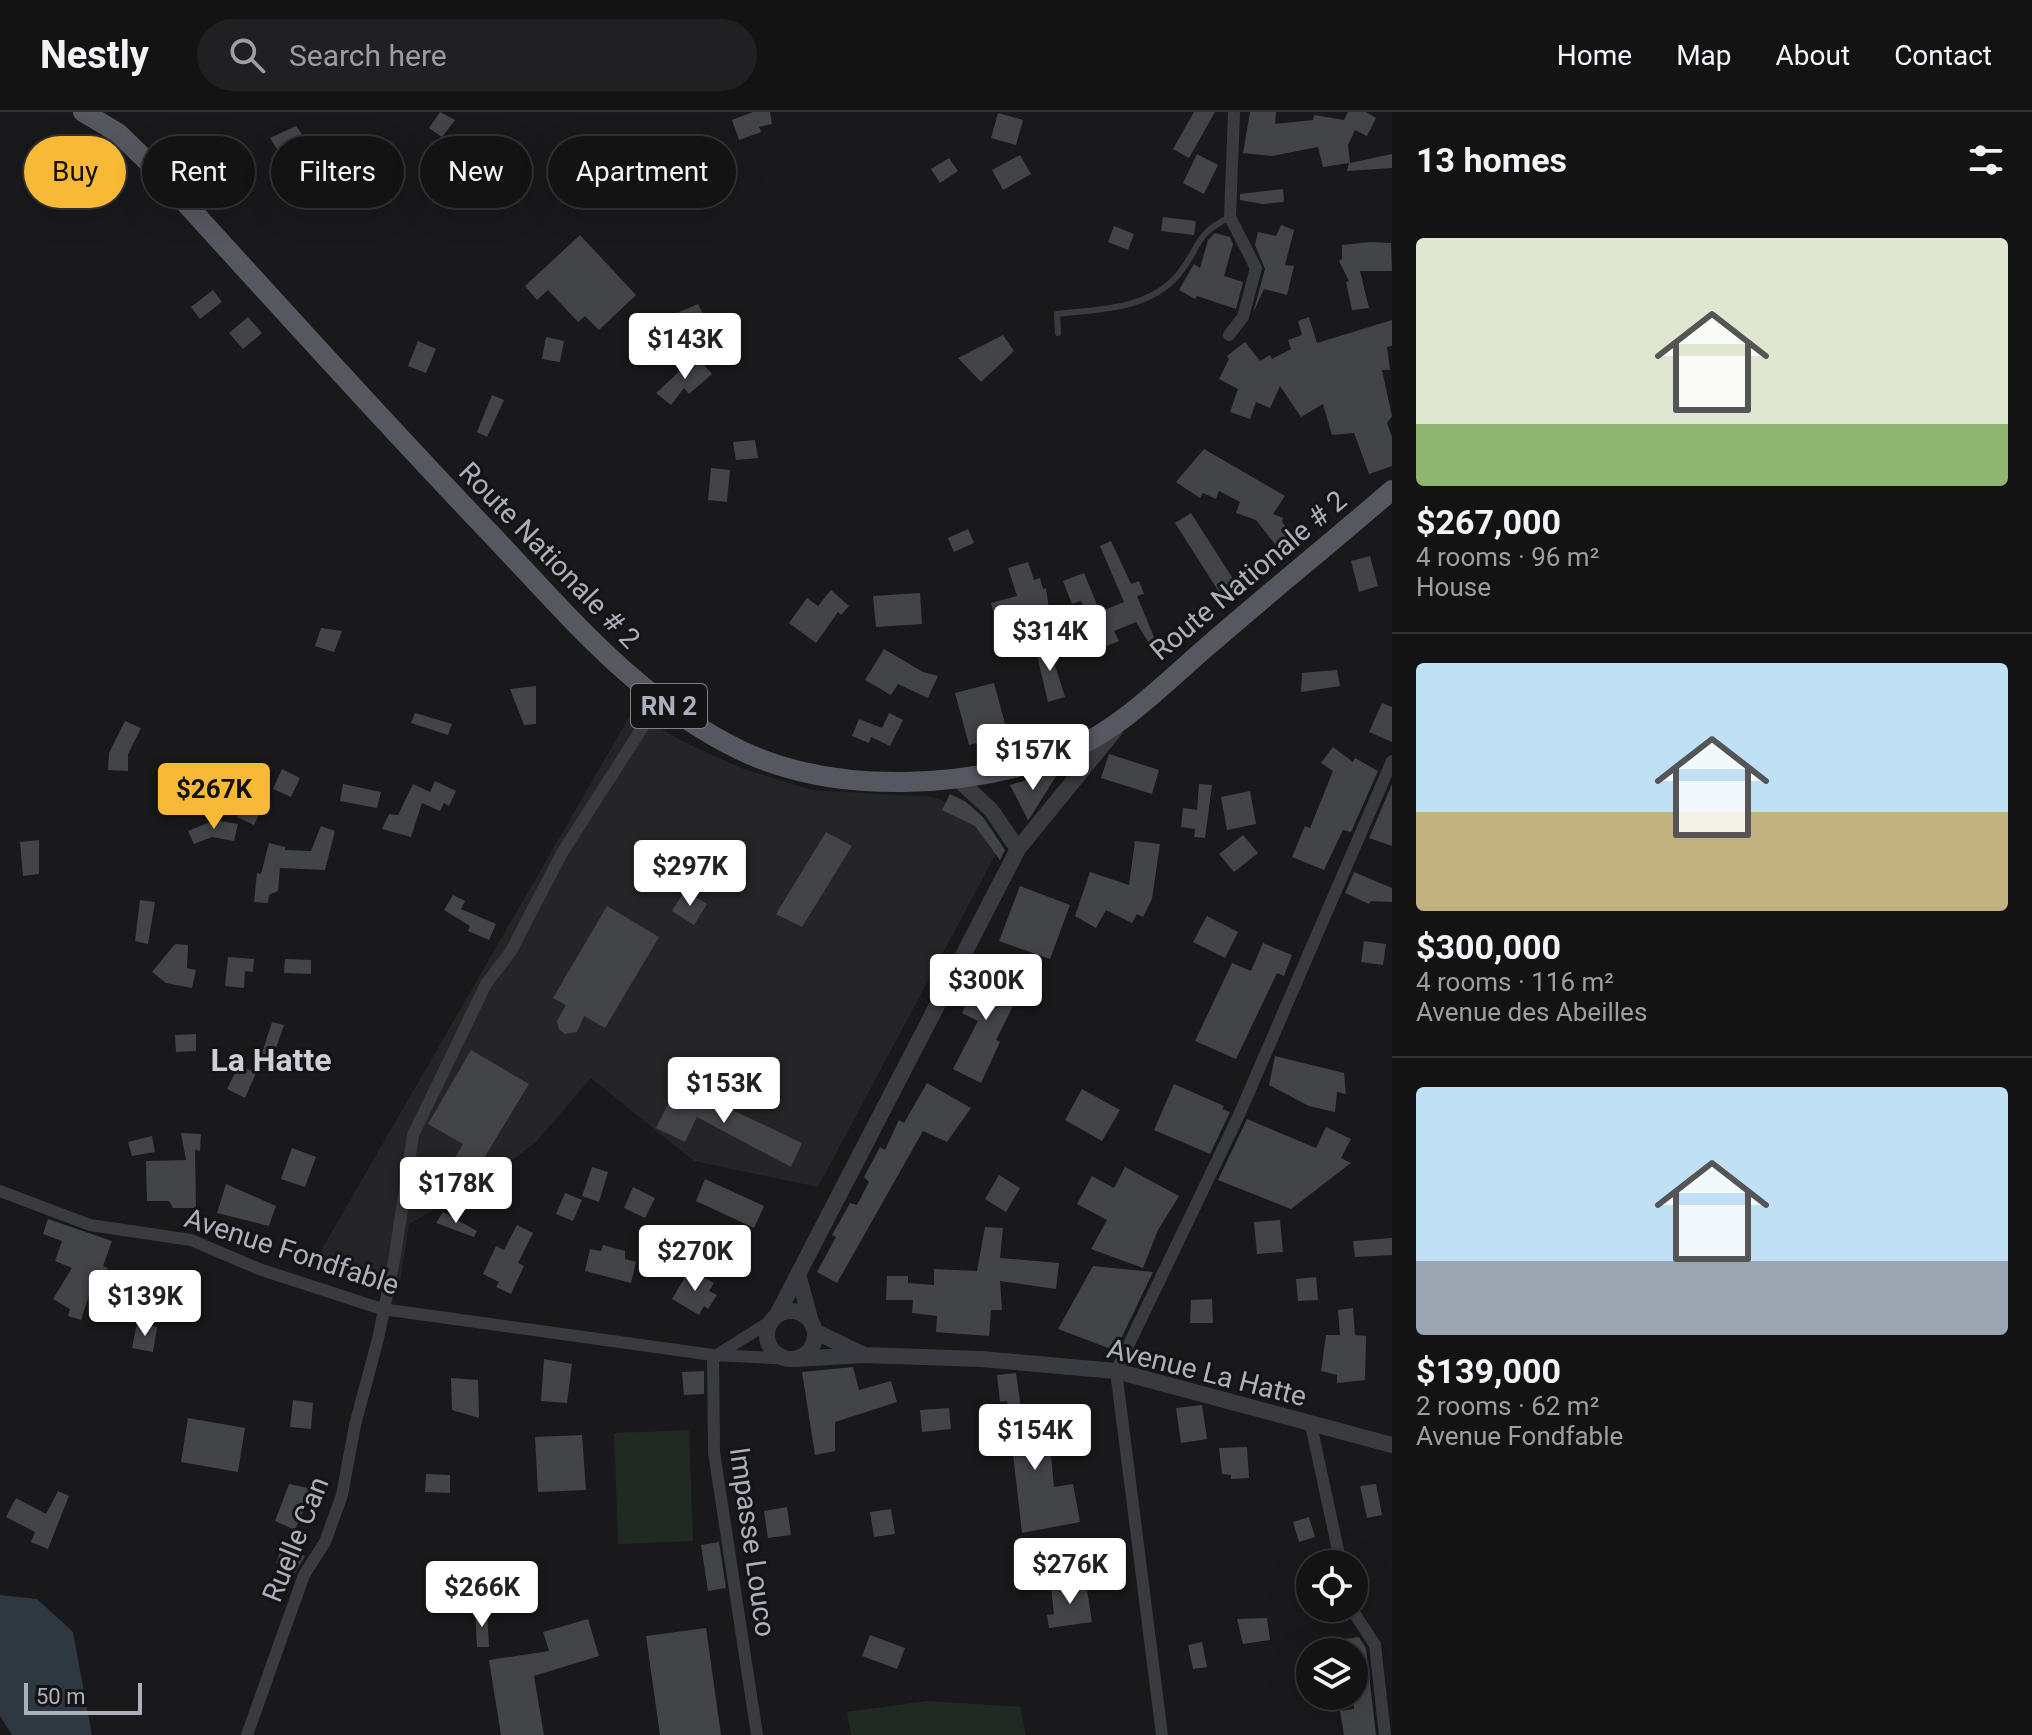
<!DOCTYPE html>
<html lang="en">
<head>
<meta charset="utf-8">
<style>
  body { margin:0; font-family:Roboto,sans-serif; background:#202022; color:#f1f3f6; height:100vh; display:flex; flex-direction:column; font-size:30px; white-space:nowrap }
  * { box-sizing:border-box; margin:0 }
  p { font-size:26px; color:#9d9ea0 }
  .icon { flex:none; width:44px; height:44px; fill:none; stroke:currentColor; stroke-width:2; stroke-linecap:round; stroke-linejoin:round }
  .map { position:relative; flex:1; overflow:hidden }
  .side { display:flex; flex-direction:column; background:#131314; width:640px }
  .side>* { flex:none }
  .top-card { position:absolute; left:24px; top:24px; width:760px; height:72px; display:flex; gap:16px }
  .tools { position:absolute; left:1296px; top:1438px; display:grid; gap:16px }
  .tools a { display:grid; place-items:center; width:72px; height:72px; border-radius:50%; background:#131314; box-shadow:0 8px 32px #0002,0 0 0 2px #323234; font-size:40px }
  .scale { position:absolute; left:24px; bottom:20px; width:118px; box-sizing:border-box; padding-left:8px; border:4px solid #abb0bb; border-top:0; font-size:22px; line-height:28px; white-space:nowrap; color:#abb0bb; -webkit-text-stroke:6px #141416; paint-order:stroke }
  .price { position:absolute; translate:-50% -68px; padding:0 18px; border-radius:8px; background:#fff; color:#222; font-size:26px; line-height:52px; filter:drop-shadow(0 2px 4px #0008) }
  .price::after { content:''; position:absolute; left:50%; top:48px; width:24px; height:18px; margin-left:-12px; background:inherit; clip-path:polygon(0 0,100% 0,50% 100%) }
  .price.selected { background:#f7b936; color:#111 }
  ul { padding:0; list-style:none }
  li { display:grid; align-content:center; gap:16px; height:424px; padding:0 24px }
  li+li { border-top:2px solid #323234 }
  li span { display:grid; place-items:center; height:248px; border-radius:8px; color:#555 }
  li>.icon { margin-inline-start:auto }
  span .icon { width:144px; height:144px; fill:#fffc; stroke-width:1 }
  li b { font-size:34px }
  h2 { display:flex; justify-content:space-between; align-items:center; height:96px; padding:0 24px; font-size:34px }
  .chip { padding:0 28px; border-radius:36px; background:#131314; box-shadow:0 8px 32px #0002,0 0 0 2px #323234; font-size:28px; line-height:72px }
  .chip.selected { background:#f7b936; color:#111 }
  header { display:flex; align-items:center; gap:48px; box-sizing:border-box; height:112px; padding:0 40px; background:#131314; border-bottom:2px solid #323234 }
  header strong { font-size:38px }
  nav { display:flex; gap:44px; margin-inline-start:auto; font-size:28px }
  .search { width:560px; height:72px; background:#202022; display:flex; align-items:center; gap:20px; box-sizing:border-box; padding:0 28px; border-radius:44px; color:#9d9ea0; font-size:30px }
  main { display:flex; flex:1; min-height:0 }
  .map>svg:first-child { display:block }
</style>
</head>
<body>
<header>
<strong>Nestly</strong>
<div class="search"><svg class="icon" aria-label="search" viewBox="0 0 24 24"><circle cx="10" cy="10" r="6"/><path d="M15 15l6 6"/></svg>Search here</div>
<nav><a>Home</a><a>Map</a><a>About</a><a>Contact</a></nav>
</header>
<main>
<div class="map">
<svg width="1392" height="1623" viewBox="0 0 1392 1623">
  <rect width="100%" height="100%" fill="#19191b"/>
  <path fill="#252528" d="M632 600 684 630 741 656 812 678 933 685 976 702 1000 734 818 1075 694 1049 591 966 536 1030 482 1071 409 1112 400 1170 315 1149Z"/>
  <path fill="#212a22" d="M689 1318 693 1429 618 1432 614 1321Z
    M927 1589 1020 1595 1026 1623H851L847 1600Z"/>
  <path fill="#2e3840" d="M0 1483 37 1487 73 1520 92 1623H12L0 1604Z"/>
  <path fill="#434448" d="M440 0 455 8 442 25 429 16Z
    M753 0H770L772 12 759 15 761 20 739 28 732 8Z
    M1194 0H1215L1189 46 1173 37Z
    M1250 0H1276L1275 12 1313 8 1314 3 1344 8 1348 0H1366L1376 6 1367 24 1355 18 1348 33 1350 51 1392 42V56L1347 59 1349 51 1323 55 1318 35 1272 44 1243 41Z
    M998 1 1023 8 1016 33 991 26Z
    M296 14 312 36 286 51 270 26Z
    M1197 42 1218 53 1204 82 1183 71Z
    M1020 43 1031 62 1003 78 992 58Z
    M949 46 958 59 940 71 931 57Z
    M663 50 673 80 658 85 651 65 629 62Z
    M1283 77 1284 90 1263 92 1240 88V82Z
    M1163 105 1196 109 1194 123 1161 119Z
    M1281 113 1294 118 1285 153 1294 154 1287 183 1264 177 1253 201 1265 157 1255 133 1258 120 1276 124Z
    M1114 114 1134 122 1128 138 1108 130Z
    M1215 121 1230 125 1233 132 1224 164 1243 170 1236 197 1197 184 1195 187 1179 178 1194 152 1200 156 1208 128Z
    M580 123 636 183 599 218 585 204 578 210 548 178 537 188 525 174Z
    M1370 130 1391 131 1392 159H1360L1369 196 1352 198 1346 170 1349 169 1339 149 1342 147V133Z
    M213 178 222 190 200 207 191 195Z
    M698 192 708 211 691 221 688 214 680 218 672 203Z
    M248 205 262 221 243 237 229 221Z
    M1309 205 1317 231 1392 208V234L1387 235 1390 258H1382L1392 304 1387 311 1392 325V354L1369 362 1354 321 1332 323 1323 292 1301 305 1280 274 1270 296 1256 290 1250 307 1230 300 1238 277 1219 267 1229 247 1227 244 1245 230 1260 249 1270 243 1272 247 1291 237 1288 228 1302 223 1298 209Z
    M1003 223 1014 239 981 270 958 246Z
    M546 225 564 229 560 250 542 247Z
    M418 229 436 237 426 261 408 254Z
    M696 244 712 262 689 282 684 276 671 293 656 281Z
    M492 283 504 288 487 325 477 320Z
    M755 328 758 346 736 348 733 330Z
    M1204 337 1285 384 1273 402 1283 406 1282 410 1300 433 1285 445 1256 408 1236 401 1240 390 1219 379 1216 387 1203 381 1200 386 1176 370Z
    M711 356 730 358 727 390 708 388Z
    M1191 401 1235 470 1219 480 1175 411Z
    M968 417 974 431 954 440 948 426Z
    M1111 429 1131 472 1139 469 1144 482 1137 484 1156 530 1150 533 1136 510 1114 519 1119 529 1102 536 1081 489 1072 492 1063 469 1084 461 1100 500 1124 490 1100 434Z
    M1370 444 1378 474 1359 480 1351 449Z
    M1028 450 1034 468 1040 466 1043 477 1046 476 1050 504 1037 505 1042 534 1027 537 1020 509 997 514 991 491 1017 484 1008 456Z
    M831 478 849 494 841 503 838 500 816 531 789 511 807 486 818 494Z
    M920 481 922 512 876 515 873 484Z
    M321 516 342 519 334 540 315 534Z
    M1056 534 1060 545 1053 547 1065 585 1048 590 1036 539Z
    M884 537 923 560 938 564 928 586 898 572 891 583 865 568Z
    M1337 558 1340 574 1301 580 1302 561Z
    M994 571 1008 623 969 633 955 581Z
    M536 574V612L524 613 510 577Z
    M1382 591 1392 595V630L1369 620Z
    M415 601 452 612 448 623 411 611Z
    M889 601 903 608 890 634 871 625 869 631 852 624 859 607 882 616Z
    M125 609 141 616 128 642V659L108 658 109 641Z
    M1333 635 1353 650 1355 646 1378 659 1351 720 1343 718 1324 758 1292 745 1305 714 1310 716 1333 659 1321 651Z
    M1109 642 1159 658 1152 682 1101 666Z
    M282 657 300 666 291 685 273 677Z
    M1060 658 1031 704 1028 708 1010 673Z
    M435 669 456 679 449 694 444 691 440 699 422 691 411 725 382 717 389 702 398 703 413 672 430 680Z
    M343 672 381 680 377 696 340 689Z
    M1199 672 1212 673 1205 726 1194 725 1195 717 1181 715 1183 696 1197 698Z
    M1392 672V734L1369 726Z
    M1250 679 1256 712 1227 718 1221 685Z
    M249 682 265 690 254 713 237 705Z
    M950 682 966 690 983 705 1005 738 1000 748 975 714 942 698Z
    M215 708 238 712 234 729 212 725 194 732 188 719Z
    M321 714 335 719 325 758 280 756 278 779 269 783 268 791 254 790 257 761 261 762 269 731 285 735V738L311 739Z
    M826 720 852 734 802 815 776 802Z
    M1243 723 1258 741 1234 760 1219 742Z
    M39 728V762L23 764 20 730Z
    M1135 729 1160 732 1152 787 1143 805 1137 802 1132 811 1106 798 1096 816 1075 804 1090 760 1129 773Z
    M1354 760 1392 776V790L1371 789 1369 792 1345 781Z
    M1020 774 1070 793 1050 847 999 829Z
    M685 778 707 792 694 813 672 799Z
    M453 783 465 789 461 797 496 812 489 828 468 819 470 814 444 798Z
    M140 788 155 790 148 832 135 829Z
    M607 794 659 825 605 916 584 904 577 920 565 922 559 917 557 909 566 893 553 886Z
    M1207 804 1238 820 1225 846 1193 830Z
    M1364 829 1386 832 1383 853 1361 850Z
    M1263 831 1292 843 1284 864 1277 861 1236 947 1195 929 1232 851 1251 859Z
    M175 832 188 833 187 856 196 858 192 876 166 871 152 860Z
    M228 845 254 847 253 860 245 859 244 876 225 874Z
    M285 847 311 848V862L284 861Z
    M984 855 1023 874 996 928 1000 930 981 971 953 957 978 909 962 901Z
    M272 910 284 913 273 945 262 941Z
    M196 922V939L176 940 175 923Z
    M471 938 529 972 467 1074 446 1062 463 1032 428 1012Z
    M1275 944 1344 961 1346 982 1337 980 1335 1000 1309 994 1269 973Z
    M239 953 256 961 245 986 227 977Z
    M927 971 971 996 947 1030 923 1019 837 1171 817 1160 836 1125 832 1123 850 1091 857 1093 869 1070 864 1065 880 1035 885 1038 899 1008 904 1011Z
    M678 972 802 1031 791 1055 697 1005 685 1030 656 1016Z
    M1174 972 1224 994 1222 997 1230 1000 1210 1042 1154 1018Z
    M1082 977 1120 998 1102 1029 1065 1008Z
    M1247 1007 1316 1036 1326 1015 1351 1027 1341 1046 1351 1051 1291 1097 1218 1068Z
    M181 1021 201 1022 200 1039 195 1038 196 1096H173L169 1089H147L146 1049 186 1048Z
    M152 1024 155 1040 132 1044 128 1030Z
    M292 1036 316 1045 305 1075 281 1067Z
    M592 1055 608 1060 599 1090 582 1084Z
    M1125 1055 1179 1084 1158 1118 1143 1156 1091 1137 1107 1108 1077 1092 1092 1064 1114 1076Z
    M999 1063 1020 1076 1006 1100 985 1087Z
    M705 1067 764 1094 754 1116 696 1089Z
    M226 1072 276 1094 269 1114 217 1101Z
    M633 1075 655 1086 645 1106 624 1096Z
    M565 1081 582 1088 573 1109 556 1102Z
    M443 1100 477 1119 474 1125 436 1111Z
    M48 1107 112 1129 103 1154 108 1156 100 1180 91 1177 81 1208 68 1204 70 1197 53 1187 72 1156 55 1149 62 1129 43 1122Z
    M1280 1108 1283 1140 1257 1142 1254 1110Z
    M517 1113 533 1121 518 1151 524 1154 511 1182 496 1175 499 1170 483 1162 496 1134 504 1138Z
    M985 1115 1003 1116 1000 1146 1059 1151 1056 1177 1000 1169 1002 1198H991L989 1224 936 1220 937 1204 912 1201 913 1188H886L887 1164H908V1171L934 1173V1157L977 1159Z
    M1392 1126V1143L1355 1145 1353 1129Z
    M603 1133 625 1139V1147L636 1150 631 1171 585 1159 590 1137 601 1139Z
    M1093 1154 1153 1160 1118 1233 1114 1231 1111 1237 1058 1217Z
    M690 1157 714 1171 709 1179 717 1183 708 1197 704 1194 699 1203 672 1187Z
    M1316 1165 1318 1188 1298 1189 1296 1167Z
    M1212 1187 1213 1211H1190L1191 1188Z
    M1353 1196 1355 1223 1366 1224 1365 1268 1337 1271V1263L1321 1259 1326 1223H1340L1338 1198Z
    M137 1211 157 1215 153 1240 132 1236Z
    M544 1247 572 1252 567 1291 541 1289Z
    M853 1255 859 1278 891 1269 897 1290 835 1310V1339L815 1343 802 1260Z
    M704 1259V1282L684 1283 682 1260Z
    M1016 1261 1026 1332 1060 1331 1051 1343 1054 1375 1073 1372 1080 1410 1022 1421 1007 1289 1000 1290 997 1263Z
    M451 1266 478 1268 479 1306 452 1298Z
    M293 1288 313 1291 311 1317 290 1315Z
    M1202 1293 1207 1327 1181 1331 1176 1296Z
    M949 1296 951 1317 922 1320 920 1298Z
    M188 1306 245 1316 238 1360 181 1350Z
    M582 1323 586 1378 538 1380 535 1325Z
    M1247 1335 1249 1366 1231 1367V1363L1222 1362 1219 1336Z
    M426 1362 450 1363V1381L425 1380Z
    M289 1372 313 1377 295 1418 275 1409Z
    M1376 1372 1382 1403 1367 1406 1360 1374Z
    M58 1379 69 1384 48 1437 31 1430 35 1420 6 1405 16 1386 46 1402Z
    M787 1395 791 1423 768 1426 764 1399Z
    M891 1397 895 1422 874 1425 870 1400Z
    M1309 1405 1315 1425 1299 1430 1293 1410Z
    M719 1430 726 1476 708 1479 701 1433Z
    M282 1434 305 1444 295 1461 276 1451Z
    M1086 1471 1092 1510 1049 1516 1047 1503 1054 1502 1051 1475Z
    M487 1498 489 1535H477L475 1499Z
    M1267 1506 1270 1528 1243 1532 1237 1507Z
    M588 1507 599 1544 534 1564 544 1623H501L489 1548 549 1539 543 1520Z
    M706 1516 721 1623H660L646 1524Z
    M870 1523 905 1536 897 1557 862 1544Z
    M1359 1525 1366 1536 1376 1623H1344L1340 1599 1354 1597V1540H1340L1338 1528Z
    M1202 1530 1207 1555 1193 1557 1188 1533Z"/>
  <g fill="none" stroke-linecap="round" stroke-linejoin="round">
    <path stroke="#3a3b41" stroke-width="6" d="M1058 221 1057 202C1099 197 1148 198 1178 163 1202 134 1192 124 1230 105"/>
    <path stroke="#3a3b41" stroke-width="12" d="M1229 223 1243 205 1256 156 1230 105 1234 0
      M0 1079 90 1113 191 1128 259 1157 382 1197 713 1243 791 1247
      M713 1243 714 1340 757 1623
      M717 1243 771 1209
      M1311 1313 1341 1452
      M1351 1496 1375 1533 1385 1623
      M247 1623 304 1463 325 1430 342 1383 355 1313 378 1227 395 1143 413 1023 486 872 511 839 562 741 660 588
      M1162 1623 1116 1259 1239 1003 1392 649"/>
    <path stroke="#3a3b41" stroke-width="16" d="M960 669 991 698 1018 737
      M798 1162 810 1206
      M767 1223a24 24 0 1 1 48 0a24 24 0 1 1-48 0Z
      M777 1203 1018 737 1115 618
      M816 1220 862 1242
      M796 1247 864 1243 981 1247 1116 1259 1392 1333"/>
    <path stroke="#565860" stroke-width="20" d="M83 0 118 21 149 51C262 175 374 300 490 421 567 502 639 590 742 639 838 684 973 677 1069 638 1119 619 1169 567 1209 533 1270 480 1332 430 1392 378"/>
  </g>
  <g text-anchor="middle" stroke-width="6" stroke-linejoin="round" paint-order="stroke">
    <rect fill="#141416" stroke="#7e818a" stroke-width="2" x="631" y="572" width="76" height="44" rx="6"/>
    <g font-size="26" font-weight="bold" fill="#abb0bb">
      <text x="669" y="603">RN 2</text>
    </g>
    <g font-size="28" fill="#abb0bb" stroke="#141416">
      <text transform="translate(550 443) rotate(46)" y="10">Route Nationale # 2</text>
      <text transform="translate(1248 463) rotate(-40)" y="10">Route Nationale # 2</text>
      <text transform="translate(292 1139) rotate(18)" y="10">Avenue Fondfable</text>
      <text transform="translate(1207 1260) rotate(14)" y="10">Avenue La Hatte</text>
      <text transform="translate(295 1427) rotate(-68)" y="10">Ruelle Can</text>
      <text transform="translate(753 1430) rotate(82)" y="10">Impasse Louco</text>
    </g>
    <g font-size="32" font-weight="bold" fill="#cccfd7" stroke="#141416">
      <text x="271" y="959">La Hatte</text>
    </g>
  </g>
</svg>
<div class="tools">
<a><svg class="icon" aria-label="locate" viewBox="0 0 24 24"><circle cx="12" cy="12" r="6"/><path d="M12 2v4M12 18v4M2 12h4M18 12h4"/></svg></a>
<a><svg class="icon" aria-label="layers" viewBox="0 0 24 24"><path d="M12 4l9 5-9 5-9-5zM3 14l9 5 9-5"/></svg></a>
</div>
<div class="scale">50 m</div>
<b class="price" style="left:685px;top:269px">$143K</b>
<b class="price" style="left:1050px;top:561px">$314K</b>
<b class="price" style="left:1033px;top:680px">$157K</b>
<b class="price selected" style="left:214px;top:719px">$267K</b>
<b class="price" style="left:690px;top:796px">$297K</b>
<b class="price" style="left:986px;top:910px">$300K</b>
<b class="price" style="left:724px;top:1013px">$153K</b>
<b class="price" style="left:456px;top:1113px">$178K</b>
<b class="price" style="left:695px;top:1181px">$270K</b>
<b class="price" style="left:145px;top:1226px">$139K</b>
<b class="price" style="left:1035px;top:1360px">$154K</b>
<b class="price" style="left:1070px;top:1494px">$276K</b>
<b class="price" style="left:482px;top:1517px">$266K</b>
<div class="top-card">
<a class="chip selected">Buy</a>
<a class="chip">Rent</a>
<a class="chip">Filters</a>
<a class="chip">New</a>
<a class="chip">Apartment</a>
</div>
</div>
<section class="side">
<h2>13 homes<svg class="icon" aria-label="filters" viewBox="0 0 24 24"><path d="M4 7h16M4 17h16"/><circle cx="9" cy="7" r="2"/><circle cx="15" cy="17" r="2"/></svg></h2>
<ul>
<li><span style="background:linear-gradient(#dfe7d0 75%,#8fb573 0)"><svg class="icon" aria-label="home" viewBox="0 0 24 24"><path d="M3 11l9-7 9 7M6 9v11h12V9"/></svg></span><div><b>$267,000</b><p>4 rooms · 96 m²</p><p>House</p></div></li>
<li><span style="background:linear-gradient(#bfe0f5 60%,#c2b280 0)"><svg class="icon" aria-label="home" viewBox="0 0 24 24"><path d="M3 11l9-7 9 7M6 9v11h12V9"/></svg></span><div><b>$300,000</b><p>4 rooms · 116 m²</p><p>Avenue des Abeilles</p></div></li>
<li><span style="background:linear-gradient(#bfe0f5 70%,#9aa5b1 0)"><svg class="icon" aria-label="home" viewBox="0 0 24 24"><path d="M3 11l9-7 9 7M6 9v11h12V9"/></svg></span><div><b>$139,000</b><p>2 rooms · 62 m²</p><p>Avenue Fondfable</p></div></li>
</ul>
</section>
</main>
</body>
</html>
